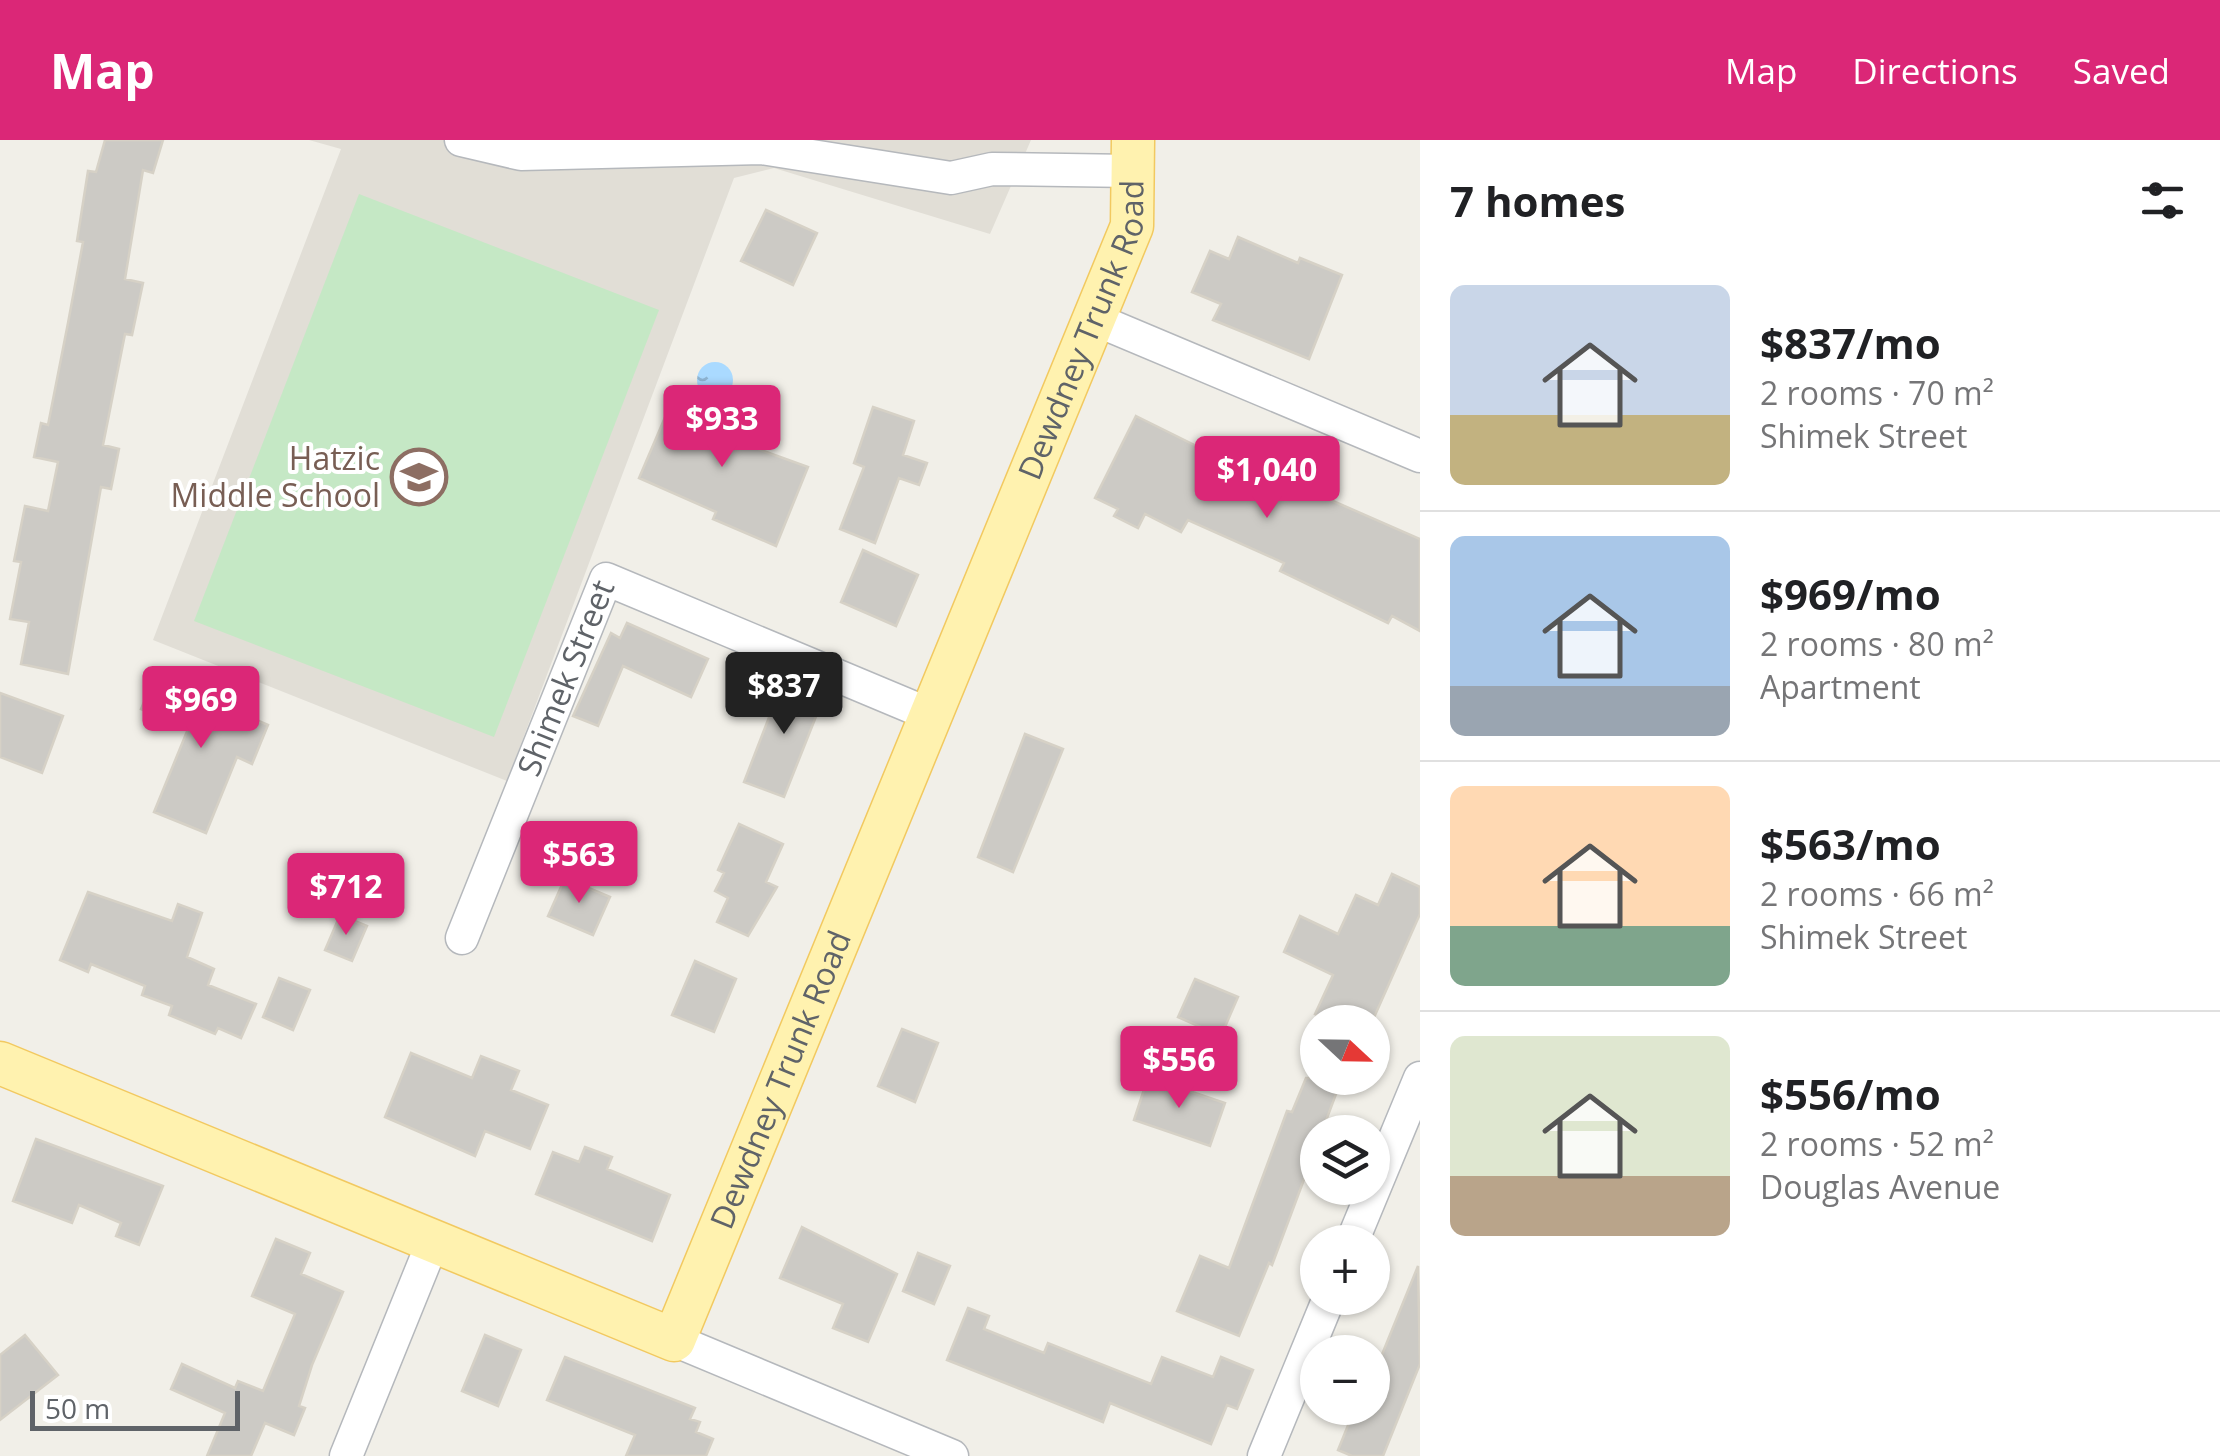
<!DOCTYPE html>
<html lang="en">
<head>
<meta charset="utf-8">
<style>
  body { margin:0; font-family:"Open Sans",sans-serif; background:#f6f6f6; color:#202124; height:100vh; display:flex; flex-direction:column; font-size:38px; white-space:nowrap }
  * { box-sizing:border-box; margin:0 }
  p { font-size:32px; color:#757577 }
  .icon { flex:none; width:55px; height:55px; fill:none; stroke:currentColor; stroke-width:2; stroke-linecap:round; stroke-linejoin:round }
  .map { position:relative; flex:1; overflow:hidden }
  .sheet { display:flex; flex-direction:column; background:#fff; width:800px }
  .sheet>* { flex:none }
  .needle { width:65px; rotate:112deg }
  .tools { position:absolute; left:1300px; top:865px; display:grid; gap:20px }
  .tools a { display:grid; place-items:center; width:90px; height:90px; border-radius:50%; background:#fff; box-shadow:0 2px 8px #0004; font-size:50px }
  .scale { position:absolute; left:30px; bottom:25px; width:210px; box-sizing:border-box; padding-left:10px; border:5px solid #5f6368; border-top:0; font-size:28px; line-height:35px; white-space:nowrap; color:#5f6368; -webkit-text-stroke:8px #fff; paint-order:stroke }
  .price { position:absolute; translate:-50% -85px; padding:0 22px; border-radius:10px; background:#db2777; color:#fff; font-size:32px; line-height:65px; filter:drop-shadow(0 2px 5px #0008) }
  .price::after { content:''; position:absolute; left:50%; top:60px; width:30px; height:22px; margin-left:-15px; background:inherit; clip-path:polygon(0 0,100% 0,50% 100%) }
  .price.current { background:#222; color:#fff }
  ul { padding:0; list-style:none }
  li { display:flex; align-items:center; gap:30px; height:250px; padding:0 30px }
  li+li { border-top:2px solid #e0e0e0 }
  li span { display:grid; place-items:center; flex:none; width:280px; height:200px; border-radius:15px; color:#555 }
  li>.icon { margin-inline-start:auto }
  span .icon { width:120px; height:120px; fill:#fffc; stroke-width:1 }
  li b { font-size:42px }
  h2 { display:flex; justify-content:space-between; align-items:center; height:120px; padding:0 30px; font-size:42px }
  header { display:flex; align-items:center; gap:60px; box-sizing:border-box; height:140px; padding:0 50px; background:#db2777; color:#fff }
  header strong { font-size:48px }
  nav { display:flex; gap:55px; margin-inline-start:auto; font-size:35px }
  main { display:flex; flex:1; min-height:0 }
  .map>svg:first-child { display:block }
</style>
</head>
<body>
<header>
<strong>Map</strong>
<nav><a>Map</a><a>Directions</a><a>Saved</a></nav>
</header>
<main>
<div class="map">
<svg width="1420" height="1316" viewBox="0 0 1420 1316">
  <defs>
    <pattern id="water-ripples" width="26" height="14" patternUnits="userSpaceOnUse" patternTransform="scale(2.5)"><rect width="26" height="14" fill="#aadaff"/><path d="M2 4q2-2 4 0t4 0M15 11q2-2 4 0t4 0" fill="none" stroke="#8eb4d2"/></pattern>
  </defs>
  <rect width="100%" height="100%" fill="#f1efe8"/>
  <path fill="#e1ded6" d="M309 0H1031L990 94 774 28 734 38 507 641 153 500 341 9Z"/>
  <path fill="#c5e8c5" d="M359 54 659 170 494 597 194 481Z"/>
  <path fill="url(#water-ripples)" d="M697 240a18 18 0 1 1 36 0a18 18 0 1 1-36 0Z"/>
  <path fill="#cccac5" stroke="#d6d1c6" stroke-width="2.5" d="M105 0H163L153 33 143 30 125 139 143 143 132 195 125 194 103 305 119 309 111 349 101 347 68 534 21 524 29 482 10 479 21 422 14 421 25 366 48 371 58 322 34 317 41 283 48 285 68 183 83 102 77 101 88 31 96 32Z
    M766 70 817 93 793 145 741 121Z
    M1238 97 1298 123 1300 118 1342 135 1309 219 1213 180 1221 164 1192 152 1210 111 1229 119Z
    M678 247 725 267 714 293 808 327 776 406 713 379 716 372 639 338Z
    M873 267 914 281 903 315 927 323 919 345 899 338 875 403 840 389 864 327 854 323Z
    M1136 276 1251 333 1253 329 1317 354 1420 399V491L1392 476 1388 483 1357 468 1280 431 1284 423 1188 380 1181 392 1145 374 1138 388 1114 376 1118 369 1095 358Z
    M863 410 918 435 896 486 841 462Z
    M627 483 708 519 691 557 623 526 598 586 573 576 611 493 620 498Z
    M155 536 268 585 252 624 237 617 206 693 154 672 188 589 141 569Z
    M785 536 818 549 813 561 821 564 784 657 744 642Z
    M0 553 63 576 42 633 0 617Z
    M1025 594 1063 609 1013 732 978 717Z
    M739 684 783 704 766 742 777 747 748 796 717 782 728 758 715 751 724 733 718 730Z
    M1392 734 1420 747V774L1372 882H1334L1315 874 1333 835 1284 812 1300 776 1338 794 1356 755 1378 765Z
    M565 738 610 757 593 795 548 776Z
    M88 752 172 781 178 764 202 773 187 817 214 829 208 845 256 864 241 898 218 888 215 894 169 875 172 866 142 855 145 846 91 824 88 832 60 820Z
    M340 775 367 786 352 821 325 810Z
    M695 821 736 839 714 892 672 875Z
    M279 838 310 850 293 890 263 877Z
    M1195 839 1238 857 1221 896 1178 877Z
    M902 889 938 903 915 962 878 946Z
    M411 913 472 938 481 916 519 931 511 950 548 965 530 1009 485 991 475 1016 385 977Z
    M1148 937 1225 963 1210 1006 1134 980Z
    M1306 938H1342L1272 1125 1269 1123 1239 1196 1177 1171 1200 1116 1229 1128 1287 971 1292 972Z
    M36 999 163 1046 139 1105 116 1096 121 1083 79 1065 72 1083 13 1061Z
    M585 1007 612 1017 607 1029 670 1055 652 1101 536 1054 553 1012 579 1022Z
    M802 1087 897 1134 868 1202 833 1188 843 1164 780 1138Z
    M276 1099 310 1113 301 1134 343 1152 312 1225 299 1266 305 1268 294 1295 265 1283 251 1316H207L225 1273 171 1249 182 1224 235 1248 238 1241 263 1251 295 1174 252 1156Z
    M918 1113 950 1126 934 1164 903 1151Z
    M1418 1126 1420 1224 1383 1316H1352L1338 1310 1355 1268H1372V1239Z
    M968 1168 989 1176 984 1189 1044 1213 1048 1203 1151 1244 1162 1217 1213 1237 1221 1217 1253 1230 1237 1269 1227 1265 1211 1304 1110 1263 1103 1282 947 1220Z
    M25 1195 58 1235 0 1280V1215Z
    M485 1195 521 1210 498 1266 462 1251Z
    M565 1217 695 1268 690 1279 700 1282 696 1292 713 1299 706 1316H626L635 1295 547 1260Z"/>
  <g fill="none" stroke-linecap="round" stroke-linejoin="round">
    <g stroke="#b5b8bc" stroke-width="35">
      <g id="minor">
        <path d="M461 0 521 14 761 8 951 38 992 29 1133 31"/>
        <path d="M1094 179 1420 316"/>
        <path id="s1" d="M462 798 606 439 931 575"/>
        <path d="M1352 1102 1420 938"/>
        <path d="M674 1200 952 1316"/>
        <path d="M346 1316 432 1104"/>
        <path d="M1264 1316 1329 1158"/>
      </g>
    </g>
    <g stroke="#f2c960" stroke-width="45">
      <g id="major">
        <path id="s2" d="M0 923 674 1200 1132 86 1133 0"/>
      </g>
    </g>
    <use href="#minor" stroke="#fff" stroke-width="32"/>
    <use href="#major" stroke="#fff2af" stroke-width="42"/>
  </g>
  <defs>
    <g id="school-ring" transform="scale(2.875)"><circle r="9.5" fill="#fff" stroke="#8d6e63" stroke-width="1.5"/><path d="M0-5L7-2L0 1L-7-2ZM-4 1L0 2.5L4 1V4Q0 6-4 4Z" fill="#8d6e63"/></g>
  </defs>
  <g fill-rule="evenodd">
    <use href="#school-ring" x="419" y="337"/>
  </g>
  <g text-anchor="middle" stroke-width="8" stroke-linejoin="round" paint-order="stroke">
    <g font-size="32" fill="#5f6368" stroke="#fff">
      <text dy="11" stroke="none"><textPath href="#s2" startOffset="1820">Dewdney Trunk Road</textPath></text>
      <text dy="11" stroke="none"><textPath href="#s1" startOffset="280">Shimek Street</textPath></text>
      <text dy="11" stroke="none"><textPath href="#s2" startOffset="1010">Dewdney Trunk Road</textPath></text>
    </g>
    <g font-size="32" fill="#785e54" stroke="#fff" text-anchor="end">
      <text x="380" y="330">Hatzic<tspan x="380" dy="37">Middle School</tspan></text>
    </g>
  </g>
</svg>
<div class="tools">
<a><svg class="needle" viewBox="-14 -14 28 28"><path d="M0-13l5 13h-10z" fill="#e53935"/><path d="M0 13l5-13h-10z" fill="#757577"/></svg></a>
<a><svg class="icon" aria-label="layers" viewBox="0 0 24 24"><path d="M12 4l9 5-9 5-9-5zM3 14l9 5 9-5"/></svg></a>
<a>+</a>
<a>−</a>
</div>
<div class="scale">50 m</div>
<b class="price" style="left:722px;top:330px">$933</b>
<b class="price" style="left:1267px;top:381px">$1,040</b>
<b class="price current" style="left:784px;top:597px">$837</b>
<b class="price" style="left:201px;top:611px">$969</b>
<b class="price" style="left:579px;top:766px">$563</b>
<b class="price" style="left:346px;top:798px">$712</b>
<b class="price" style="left:1179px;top:971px">$556</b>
</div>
<section class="sheet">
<h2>7 homes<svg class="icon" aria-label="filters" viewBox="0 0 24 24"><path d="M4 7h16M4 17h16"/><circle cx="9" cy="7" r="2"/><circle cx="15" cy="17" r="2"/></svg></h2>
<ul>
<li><span style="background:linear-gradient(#c9d6e8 65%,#c2b280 0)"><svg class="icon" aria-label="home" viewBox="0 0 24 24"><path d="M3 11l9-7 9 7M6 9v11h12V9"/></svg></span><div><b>$837/mo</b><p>2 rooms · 70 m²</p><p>Shimek Street</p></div></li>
<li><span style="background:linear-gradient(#a9c7e8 75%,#9aa5b1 0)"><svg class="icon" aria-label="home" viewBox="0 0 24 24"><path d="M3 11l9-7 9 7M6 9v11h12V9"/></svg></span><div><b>$969/mo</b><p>2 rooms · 80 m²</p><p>Apartment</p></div></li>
<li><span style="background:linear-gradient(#ffd9b3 70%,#7fa58c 0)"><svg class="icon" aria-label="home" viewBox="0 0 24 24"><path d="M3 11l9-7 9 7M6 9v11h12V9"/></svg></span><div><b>$563/mo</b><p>2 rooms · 66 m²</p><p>Shimek Street</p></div></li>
<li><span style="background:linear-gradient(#dfe7d0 70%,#b9a48a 0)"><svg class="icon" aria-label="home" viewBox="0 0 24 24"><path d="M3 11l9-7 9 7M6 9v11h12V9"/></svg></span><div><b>$556/mo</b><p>2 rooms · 52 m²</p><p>Douglas Avenue</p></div></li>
</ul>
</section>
</main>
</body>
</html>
